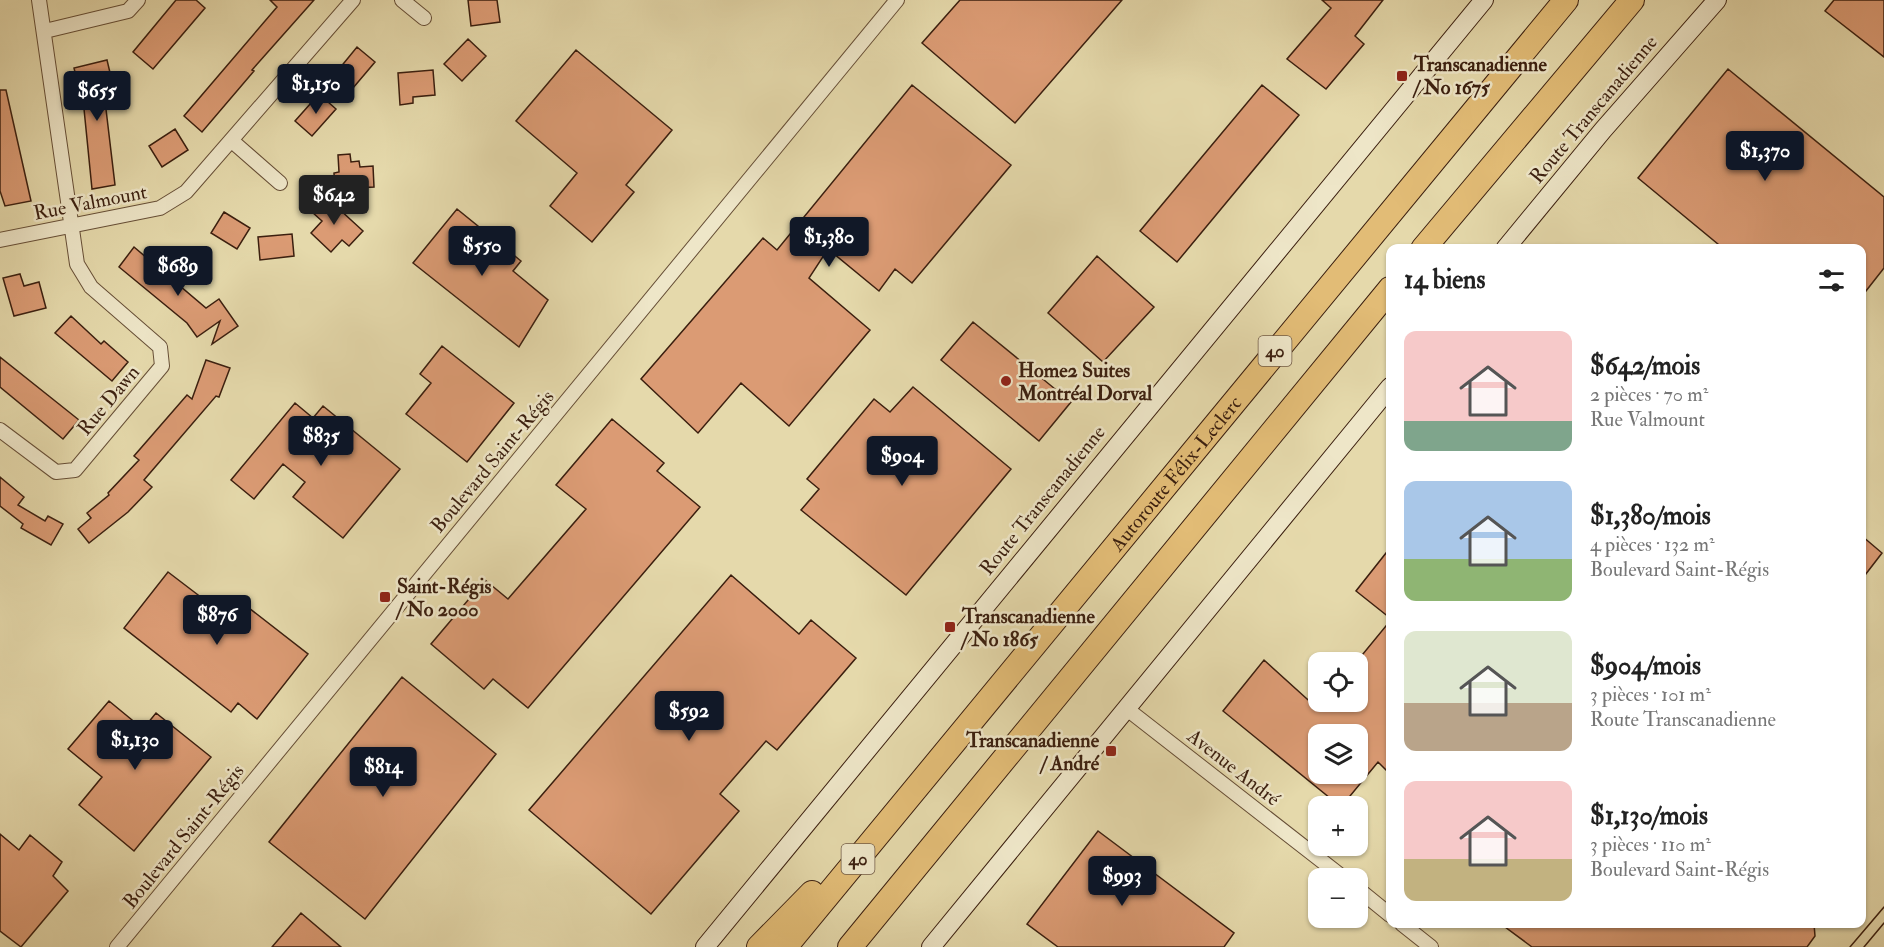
<!DOCTYPE html>
<html lang="fr">
<head>
<meta charset="utf-8">
<style>
  body { margin:0; font-family:"IM FELL Double Pica",serif; background:#f2f2f2; color:#222; height:100vh; display:flex; flex-direction:column; font-size:22px; white-space:nowrap }
  * { box-sizing:border-box; margin:0 }
  p { font-size:20px; color:#767676 }
  .icon { flex:none; width:33px; height:33px; fill:none; stroke:currentColor; stroke-width:2; stroke-linecap:round; stroke-linejoin:round }
  .map { position:relative; flex:1; overflow:hidden }
  .panel { position:absolute; left:1386px; top:244px; width:480px; height:684px; display:flex; flex-direction:column; background:#fff; border-radius:12px; box-shadow:0 2px 4px #0004 }
  .panel>* { flex:none }
  .tools { position:absolute; left:1308px; top:652px; display:grid; gap:12px }
  .tools a { display:grid; place-items:center; width:60px; height:60px; border-radius:12px; background:#fff; box-shadow:0 2px 4px #0004; font-size:30px }
  .price { position:absolute; translate:-50% -51px; padding:0 14px; border-radius:6px; background:#111827; color:#fff; font-size:20px; line-height:39px; filter:drop-shadow(0 2px 3px #0008) }
  .price::after { content:''; position:absolute; left:50%; top:36px; width:18px; height:14px; margin-left:-9px; background:inherit; clip-path:polygon(0 0,100% 0,50% 100%) }
  .price.active { background:#222; color:#fff }
  ul { padding:0; list-style:none }
  li { display:flex; align-items:center; gap:18px; height:150px; padding:0 18px }
  li span { display:grid; place-items:center; flex:none; width:168px; height:120px; border-radius:12px; color:#555 }
  li>.icon { margin-inline-start:auto }
  span .icon { width:72px; height:72px; fill:#fffc; stroke-width:1 }
  li b { font-size:26px }
  h2 { display:flex; justify-content:space-between; align-items:center; height:72px; padding:0 18px; font-size:26px }
  .map>svg:first-child { display:block }
</style>
</head>
<body>
<div class="map">
<svg width="1884" height="947" viewBox="0 0 1884 947">
  <rect width="100%" height="100%" fill="#e5d9ab"/>
  <filter id="stains"><feTurbulence type="fractalNoise" baseFrequency=".00333" numOctaves="4"/><feColorMatrix values="0 0 0 0 .2 0 0 0 0 .09 0 0 0 0 .02 0 0 0 .5 -.17"/></filter>
  <radialGradient id="worn" r=".72"><stop offset=".6" stop-color="#630" stop-opacity="0"/><stop offset="1" stop-color="#630" stop-opacity=".3"/></radialGradient>
  <path fill="#db9b74" stroke="#3b1f0f" stroke-width="1.5" fill-rule="evenodd" d="M176 0H196L205 8 153 69 133 52Z
    M270 0H314L252 70 254 71 202 132 184 116 277 7Z
    M468 0H497L500 22 471 26Z
    M960 0H1122L1015 123 922 43Z
    M1322 0H1383L1355 36 1364 44 1326 89 1287 59 1331 8Z
    M1834 0H1884V57L1825 11Z
    M468 39 486 56 462 81 444 64Z
    M357 47 375 62 353 88 335 74Z
    M576 50 672 130 626 185 634 192 592 242 550 206 577 173 516 121Z
    M107 60 112 81 103 84 115 185 92 189 84 109 74 68Z
    M1728 69 1884 197V268L1862 296V249H1724L1638 178Z
    M433 70 435 95 413 97V103L400 105 398 73Z
    M912 85 1011 165 912 283 895 269 879 291 828 249 809 278 870 330 789 426 741 383 698 433 641 379 763 238 777 250Z
    M1262 85 1299 115 1177 262 1140 231Z
    M0 90H6L31 201 5 206 0 191Z
    M319 94 336 109 312 136 295 121Z
    M175 129 188 150 162 167 149 146Z
    M350 154 351 162 359 161 360 167 373 166 374 187 335 189 334 173 339 172 338 155Z
    M326 197 363 231 349 246 342 240 331 252 311 233 322 221 312 212Z
    M457 209 521 261 513 271 548 300 519 347 413 263Z
    M224 212 250 228 237 249 211 233Z
    M292 234 294 256 260 260 258 237Z
    M134 247 206 308 219 299 238 326 212 344 220 321 197 337 187 323 119 267Z
    M1097 256 1154 307 1103 362 1048 313Z
    M20 274 24 286 39 282 46 308 14 316 3 278Z
    M71 316 101 344 104 341 128 362 112 381 55 333Z
    M973 322 1071 402 1039 441 941 360Z
    M442 346 514 403 467 462 406 414 431 383 420 374Z
    M0 357 79 420 63 439 0 387Z
    M206 360 230 368 219 397 216 396 144 480 152 487 128 512 89 543 78 529 91 518 87 513 109 495 108 493 139 460 134 456 187 395 192 399Z
    M913 387 1011 469 906 595 801 510 819 489 807 479 874 399 890 412Z
    M295 403 313 418 323 406 400 469 343 538 293 497 305 482 283 464 254 499 231 480Z
    M612 419 664 463 657 471 700 507 528 708 493 679 484 689 431 644 485 580 508 599 586 509 556 485Z
    M0 477 24 497 18 505 45 521 48 516 63 524 51 545 21 528 23 524 0 506Z
    M1862 536 1882 553 1862 579Z
    M1390 548V618L1356 591Z
    M168 572 227 617 240 601 308 654 257 719 238 703 231 712 124 628Z
    M731 575 799 634 811 620 856 658 777 750 766 741 720 794 739 811 651 914 529 810Z
    M1390 621V774L1378 762 1341 807 1223 711 1264 660 1317 708 1322 702H1358V660ZM1318 735H1358V774H1318Z
    M402 677 496 754 365 919 269 842Z
    M109 701 143 729 156 713 211 757 134 851 79 805 102 777 68 749Z
    M1098 831 1234 933 1224 947H1058L1027 924Z
    M0 834 19 850 30 835 62 862 53 876 68 891 21 947 0 931Z
    M301 913 341 947H272Z
    M1501 924H1814L1815 936 1807 947H1532Z"/>
  <g fill="none" stroke-linecap="round" stroke-linejoin="round">
    <g stroke="#664e36" stroke-width="16">
      <path id="minor" d="M402 0 424 18
        M45 31 128 11 138 0
        M232 141 280 183
        M0 240 160 208 186 192 353 0
        M0 430 56 472 75 470 162 366 160 347 91 287 77 264 39 0
        M1127 709 1345 879
        M1358 889 1390 915
        M1402 924 1431 947
        M117 947 897 0"/>
    </g>
    <g stroke="#3b1f0f" stroke-width="20">
      <path id="secondary" d="M1505 249 1603 130 1717 0
        M705 947 1484 0
        M931 947 1390 387"/>
    </g>
    <g stroke="#3b1f0f" stroke-width="26">
      <g id="motorway">
        <path d="M1423 249 1632 0"/>
        <path d="M759 947 812 893"/>
        <path id="s1" d="M785 947 1566 0"/>
        <path d="M850 947 1390 289"/>
      </g>
    </g>
    <use href="#minor" stroke="#eee6c8" stroke-width="14"/>
    <use href="#secondary" stroke="#eee6c8" stroke-width="18"/>
    <use href="#motorway" stroke="#e2bc76" stroke-width="24"/>
    <path stroke="#3b1f0f" stroke-width="1.5" d="M1850 947 1884 907
      M1864 947 1884 923"/>
  </g>
  <g fill="#8f2418" stroke="#eee6c8" stroke-width="2">
    <rect x="1396" y="70" width="12" height="12" rx="3"/>
    <circle cx="1006" cy="381" r="6"/>
    <rect x="379" y="591" width="12" height="12" rx="3"/>
    <rect x="944" y="621" width="12" height="12" rx="3"/>
    <rect x="1105" y="745" width="12" height="12" rx="3"/>
  </g>
  <g text-anchor="middle" stroke-width="5" stroke-linejoin="round" paint-order="stroke">
    <g fill="#eee6c8" stroke="#715b46" stroke-width="1.5">
      <rect x="1258.5" y="336" width="33" height="30" rx="4.5"/>
      <rect x="841.5" y="844" width="33" height="30" rx="4.5"/>
    </g>
    <g font-size="18" font-weight="bold" fill="#3b1f0f">
      <text x="1275" y="357">40</text>
      <text x="858" y="865">40</text>
    </g>
    <g font-size="20" font-weight="bold" fill="#3b1f0f" stroke="#eee6c8" text-anchor="start">
      <text x="1414" y="71">Transcanadienne<tspan x="1414" dy="23">/ No 1675</tspan></text>
      <text x="1018" y="377">Home2 Suites<tspan x="1018" dy="23">Montréal Dorval</tspan></text>
      <text x="397" y="593">Saint-Régis<tspan x="397" dy="23">/ No 2000</tspan></text>
      <text x="962" y="623">Transcanadienne<tspan x="962" dy="23">/ No 1865</tspan></text>
      <text x="1099" y="747" text-anchor="end">Transcanadienne<tspan x="1099" dy="23">/ André</tspan></text>
    </g>
    <g font-size="20" fill="#3b1f0f" stroke="#eee6c8">
      <text transform="translate(1593 109) rotate(-50)" y="7">Route Transcanadienne</text>
      <text transform="translate(90 202) rotate(-11)" y="7">Rue Valmount</text>
      <text transform="translate(108 400) rotate(-50)" y="7">Rue Dawn</text>
      <text transform="translate(492 461) rotate(-50)" y="7">Boulevard Saint-Régis</text>
      <text dy="7" stroke="none"><textPath href="#s1" startOffset="614">Autoroute Félix-Leclerc</textPath></text>
      <text transform="translate(1042 500) rotate(-51)" y="7">Route Transcanadienne</text>
      <text transform="translate(1234 767) rotate(38)" y="7">Avenue André</text>
      <text transform="translate(183 836) rotate(-51)" y="7">Boulevard Saint-Régis</text>
    </g>
  </g>
  <rect width="100%" height="100%" filter="url(#stains)"/>
  <rect width="100%" height="100%" fill="url(#worn)"/>
</svg>
<div class="tools">
<a><svg class="icon" aria-label="locate" viewBox="0 0 24 24"><circle cx="12" cy="12" r="6"/><path d="M12 2v4M12 18v4M2 12h4M18 12h4"/></svg></a>
<a><svg class="icon" aria-label="layers" viewBox="0 0 24 24"><path d="M12 4l9 5-9 5-9-5zM3 14l9 5 9-5"/></svg></a>
<a>+</a>
<a>−</a>
</div>
<b class="price" style="left:316px;top:115px">$1,150</b>
<b class="price" style="left:97px;top:122px">$655</b>
<b class="price" style="left:1765px;top:182px">$1,370</b>
<b class="price active" style="left:334px;top:226px">$642</b>
<b class="price" style="left:829px;top:268px">$1,380</b>
<b class="price" style="left:482px;top:277px">$550</b>
<b class="price" style="left:178px;top:297px">$689</b>
<b class="price" style="left:321px;top:467px">$835</b>
<b class="price" style="left:902px;top:487px">$904</b>
<b class="price" style="left:217px;top:646px">$876</b>
<b class="price" style="left:689px;top:742px">$592</b>
<b class="price" style="left:135px;top:771px">$1,130</b>
<b class="price" style="left:383px;top:798px">$814</b>
<b class="price" style="left:1122px;top:907px">$993</b>
<section class="panel">
<h2>14 biens<svg class="icon" aria-label="filters" viewBox="0 0 24 24"><path d="M4 7h16M4 17h16"/><circle cx="9" cy="7" r="2"/><circle cx="15" cy="17" r="2"/></svg></h2>
<ul>
<li><span style="background:linear-gradient(#f6c9c9 75%,#7fa58c 0)"><svg class="icon" aria-label="home" viewBox="0 0 24 24"><path d="M3 11l9-7 9 7M6 9v11h12V9"/></svg></span><div><b>$642/mois</b><p>2 pièces · 70 m²</p><p>Rue Valmount</p></div></li>
<li><span style="background:linear-gradient(#a9c7e8 65%,#8fb573 0)"><svg class="icon" aria-label="home" viewBox="0 0 24 24"><path d="M3 11l9-7 9 7M6 9v11h12V9"/></svg></span><div><b>$1,380/mois</b><p>4 pièces · 132 m²</p><p>Boulevard Saint-Régis</p></div></li>
<li><span style="background:linear-gradient(#dfe7d0 60%,#b9a48a 0)"><svg class="icon" aria-label="home" viewBox="0 0 24 24"><path d="M3 11l9-7 9 7M6 9v11h12V9"/></svg></span><div><b>$904/mois</b><p>3 pièces · 101 m²</p><p>Route Transcanadienne</p></div></li>
<li><span style="background:linear-gradient(#f6c9c9 65%,#c2b280 0)"><svg class="icon" aria-label="home" viewBox="0 0 24 24"><path d="M3 11l9-7 9 7M6 9v11h12V9"/></svg></span><div><b>$1,130/mois</b><p>3 pièces · 110 m²</p><p>Boulevard Saint-Régis</p></div></li>
</ul>
</section>
</div>
</body>
</html>
